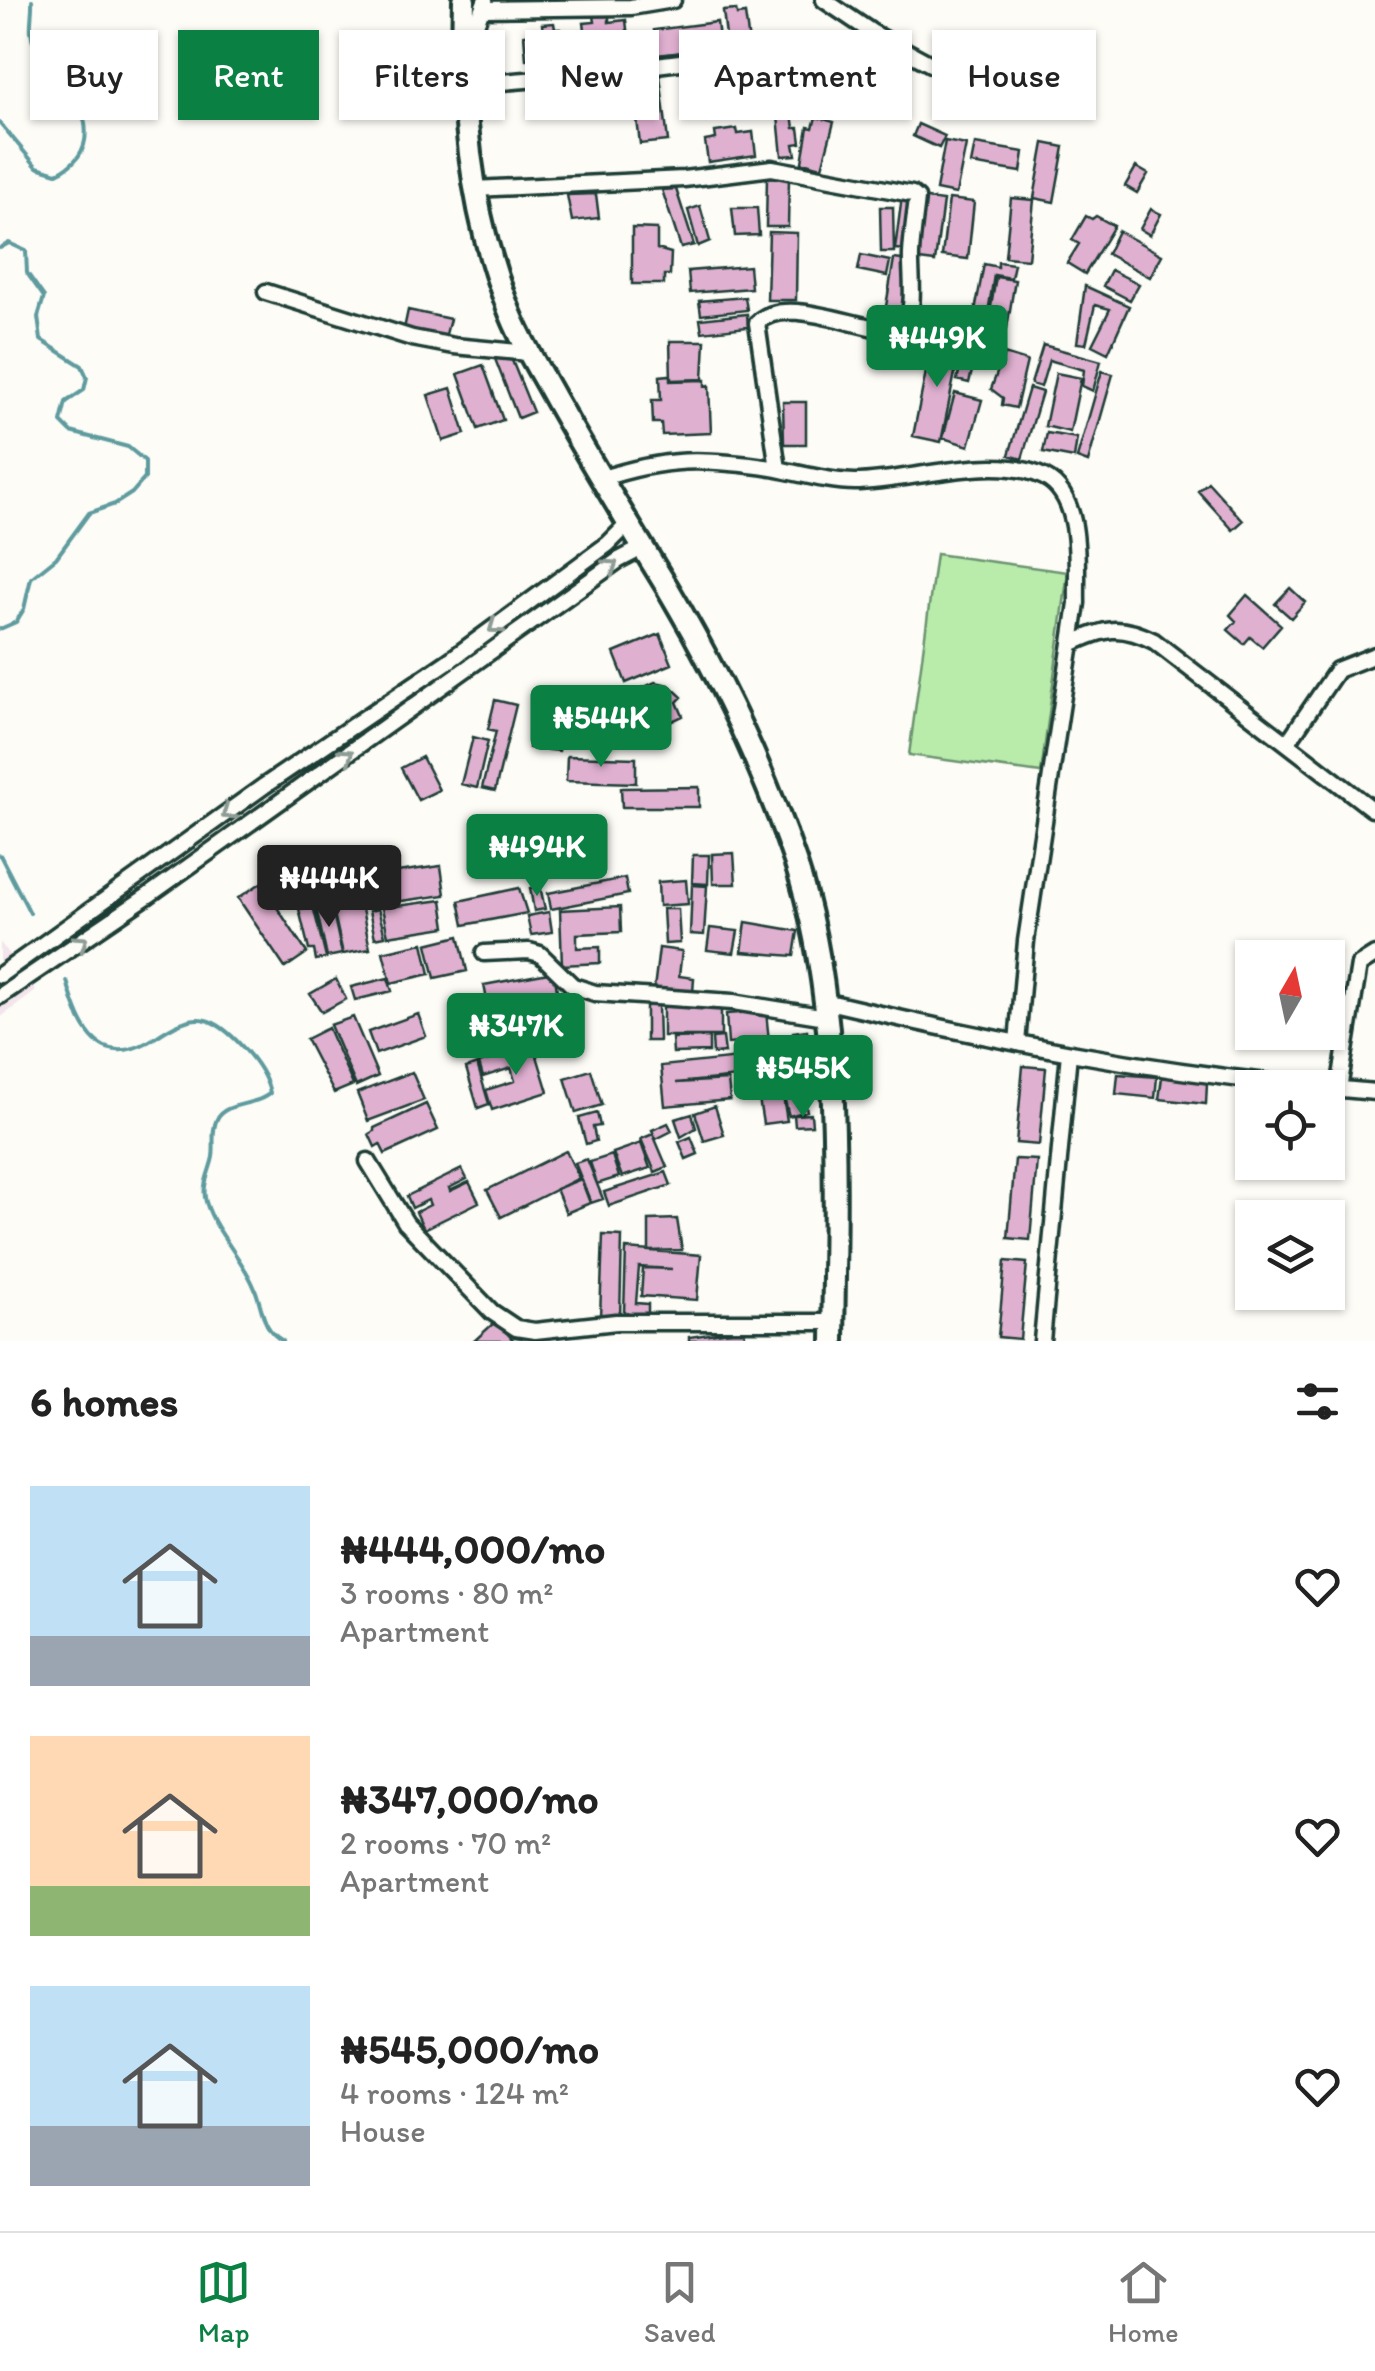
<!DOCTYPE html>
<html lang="en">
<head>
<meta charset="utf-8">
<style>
  body { margin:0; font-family:Itim,sans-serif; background:#f6f6f6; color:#222; height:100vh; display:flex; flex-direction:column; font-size:38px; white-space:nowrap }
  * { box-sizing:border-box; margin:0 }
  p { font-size:32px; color:#767676 }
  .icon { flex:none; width:55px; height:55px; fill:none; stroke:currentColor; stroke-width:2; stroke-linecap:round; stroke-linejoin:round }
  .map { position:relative; height:1341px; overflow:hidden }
  .side { display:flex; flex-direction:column; background:#fff; flex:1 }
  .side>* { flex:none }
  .top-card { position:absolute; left:30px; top:30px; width:1315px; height:90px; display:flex; gap:20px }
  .needle { width:65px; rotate:9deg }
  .tools { position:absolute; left:1235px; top:940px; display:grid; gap:20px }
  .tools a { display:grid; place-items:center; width:110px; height:110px; border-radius:0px; background:#fff; box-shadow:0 2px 8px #0004; font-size:50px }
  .price { position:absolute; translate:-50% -85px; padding:0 22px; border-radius:10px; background:#0b8043; color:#fff; font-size:32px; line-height:65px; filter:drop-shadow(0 2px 5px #0008) }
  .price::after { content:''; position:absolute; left:50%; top:60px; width:30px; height:22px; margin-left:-15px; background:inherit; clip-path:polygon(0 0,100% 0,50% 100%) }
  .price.active { background:#222; color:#fff }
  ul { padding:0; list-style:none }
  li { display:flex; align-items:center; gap:30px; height:250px; padding:0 30px }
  li span { display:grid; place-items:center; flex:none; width:280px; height:200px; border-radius:0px; color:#555 }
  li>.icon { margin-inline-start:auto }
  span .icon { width:120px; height:120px; fill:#fffc; stroke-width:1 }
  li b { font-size:42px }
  h2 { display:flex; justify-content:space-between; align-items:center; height:120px; padding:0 30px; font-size:42px }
  .pill { padding:0 35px; border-radius:0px; background:#fff; box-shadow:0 2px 8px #0004; font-size:35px; line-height:90px }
  .pill.active { background:#0b8043; color:#fff }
  .tab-bar { display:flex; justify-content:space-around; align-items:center; height:140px; border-top:2px solid #e0e0e0; background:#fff; font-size:28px; color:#767676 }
  .tab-bar a { display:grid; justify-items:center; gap:5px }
  .tab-bar .active { color:#0b8043 }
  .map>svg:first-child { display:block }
</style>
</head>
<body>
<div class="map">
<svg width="1375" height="1341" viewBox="0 0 1375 1341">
  <rect width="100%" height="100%" fill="#fdfcf7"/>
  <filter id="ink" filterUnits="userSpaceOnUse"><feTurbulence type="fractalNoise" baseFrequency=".01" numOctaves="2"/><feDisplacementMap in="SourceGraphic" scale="20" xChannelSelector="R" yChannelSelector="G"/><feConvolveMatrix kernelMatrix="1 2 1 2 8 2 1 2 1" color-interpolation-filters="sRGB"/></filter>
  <g filter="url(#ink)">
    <path fill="#f4e5ec" d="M0 942 36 991 0 1018Z"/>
    <path fill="#b9ebab" stroke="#6c9470" stroke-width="2.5" d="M936 554 1068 572 1041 773 909 755Z"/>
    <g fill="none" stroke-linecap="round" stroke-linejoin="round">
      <path stroke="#5f9b9e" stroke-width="4" d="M0 123 37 167 57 173C98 153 90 115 65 82 56 69 43 61 35 46 27 29 33 17 32 0
        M0 248 9 243 26 251 27 273 44 297 38 317 41 340 82 366 87 377 84 390 66 402 61 422 71 432 128 447 145 461V478L132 493 115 504 89 513 56 558 31 578 24 609 16 622 0 629
        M0 855 30 913
        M67 981C78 1021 95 1070 148 1042 163 1033 179 1020 197 1019 212 1018 226 1030 237 1041 250 1054 266 1074 270 1093 257 1106 224 1102 217 1119 211 1130 215 1145 213 1157 210 1172 201 1186 206 1202 216 1234 243 1258 255 1289 263 1309 262 1330 283 1341"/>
    </g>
    <path fill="#e0b0d1" stroke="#1f3d34" stroke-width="2.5" d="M736 10 737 15 745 14 749 42 727 45 723 11Z
      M609 14V22L626 20 629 47 588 52 584 23 595 22 594 16Z
      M717 22 720 48 657 55 654 30Z
      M554 23 555 29H561L563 56 526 59 524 35 543 33 542 24Z
      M793 65 808 66 806 70 815 71 812 107 775 105 782 69H792Z
      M660 76 668 141 640 144 632 79Z
      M792 114 794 128H799L801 143 794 144 796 155 782 156 778 116Z
      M816 117 834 122 822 167 802 162 808 127 813 128Z
      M918 124 945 136 939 148 913 136Z
      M737 129 738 134 753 132 756 155 708 162 705 141 716 139 715 132Z
      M945 141 966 145 956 194 936 190Z
      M1044 143 1064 147 1054 202 1034 198Z
      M975 144 1024 152 1021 172 971 164Z
      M1136 167 1148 174 1137 193 1125 186Z
      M767 177 789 178 788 227H766Z
      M676 189 694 245 681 248 662 190Z
      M596 194 599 218 572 221 567 195Z
      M902 196 915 198 908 250 895 249Z
      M919 198 943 201 935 262 911 259Z
      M1011 198 1034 200 1028 259 1005 257Z
      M949 199 974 202 968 259 942 256Z
      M700 206 710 241 698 246 688 210Z
      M880 207H893L894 252H881Z
      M732 208H757L759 235 735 236Z
      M1151 209 1161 214 1150 235 1140 229Z
      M1086 216 1092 219 1096 216 1114 226 1085 274 1067 263 1079 244 1072 240Z
      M632 228 657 229V249L671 253 670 275H664V284H632Z
      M1118 231 1162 255 1150 277 1107 254Z
      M769 232 797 233 796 300H767Z
      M861 255 890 261 887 276 858 270Z
      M894 259 910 261 900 320 884 318Z
      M998 262 1014 264 1011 278 994 275 987 319 974 316 984 264 998 267Z
      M749 266 751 288 690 293 688 271Z
      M1111 270 1139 284 1130 300 1103 286Z
      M996 277 1015 280 1007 328 988 325Z
      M1085 286 1129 306 1108 353 1092 345 1110 309 1095 305 1086 344 1077 343Z
      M745 297 747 310 701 315 699 301Z
      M408 310 450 319 445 338 404 329Z
      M747 314 748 327 702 332 700 319Z
      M971 324 983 327 969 383 957 380Z
      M933 337 961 343 941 442 913 436Z
      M670 341H705L703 379 671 380Z
      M1043 345 1101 361 1093 391 1082 386 1084 370 1049 360 1041 387 1031 384Z
      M1004 354 1027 361 1016 408 1002 405 1003 398 991 389Z
      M511 358 533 412 518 418 495 359Z
      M483 365 503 420 478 429 458 374Z
      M1102 371 1113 374 1088 462 1077 458Z
      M1056 373 1081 378 1070 432 1045 426Z
      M670 375V381L705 380V386L709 385 711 433 662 435 661 423H653L652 400H661L660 376Z
      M451 388 465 434 443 441 428 395Z
      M1029 388 1042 392 1022 459 1009 455Z
      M955 393 982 400 969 446 943 438Z
      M783 402H806V444H784Z
      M1047 433 1077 438 1074 458 1043 452Z
      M1208 482 1243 521 1233 530 1198 491Z
      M1290 588 1305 602 1291 618 1275 604Z
      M1247 595 1281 625 1262 647 1250 637 1244 644 1228 630 1236 621 1230 615Z
      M660 634 672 664 626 683 614 653Z
      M655 682 669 685 682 697 677 702 683 716 666 724 663 716 642 725 634 707 643 702 638 690Z
      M495 700 516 705 495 791 482 788 496 731 488 729Z
      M544 711 556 712 555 720 563 723 559 751 529 748 532 718 543 719Z
      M473 737 488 741 477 788 461 784Z
      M567 756 636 758V783L566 781Z
      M422 757 439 790 418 800 401 768Z
      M699 787V807H622L621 788Z
      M734 853 736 884H713L712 854Z
      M693 855H709L708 884 692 883Z
      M441 866 445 895 379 904 375 875Z
      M337 868 344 892 287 903 282 878Z
      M625 878 628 894 551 909 548 893Z
      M686 880 688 904 659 906 658 882Z
      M261 883 307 953 285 968 238 898Z
      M692 885 707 886 704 935 690 934Z
      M540 886 545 909 534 911 530 888Z
      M519 888 527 913 464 925 459 901Z
      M360 899 370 949 343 954 332 904Z
      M442 900 446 927 388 936 382 908Z
      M331 904 342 954 327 957 316 907Z
      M313 906 326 958 316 960 314 950H309L299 909Z
      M620 907 621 932 577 934V948L600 947V963L562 965 560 910Z
      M378 909 385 936 375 938 369 911Z
      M663 909H678L680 943 665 944Z
      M549 912 552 932 531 935 527 916Z
      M746 922 798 931 794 956 742 952Z
      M710 928 738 931 734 953 707 950Z
      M459 936 467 971 435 978 427 944Z
      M423 943 430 974 391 983 383 952Z
      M659 948 682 951 679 976 694 978 693 993 654 989Z
      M554 972 558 997 489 1010 484 985Z
      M388 978 392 991 355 1000 351 987Z
      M336 979 346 999 322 1012 310 994Z
      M551 1003 553 1014 539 1016 537 1006Z
      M658 1005 659 1041H646V1006Z
      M663 1005H721V1036H663Z
      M530 1007 537 1044 509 1050 502 1012Z
      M766 1011 770 1052 751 1053 750 1042 728 1044 726 1014Z
      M567 1012 571 1028 565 1030 567 1040 538 1046 535 1028 542 1026 543 1032 553 1030 550 1016Z
      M418 1014 426 1036 376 1054 368 1032Z
      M353 1017 378 1076 356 1086 330 1025Z
      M328 1028 353 1085 334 1093 306 1039Z
      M807 1030 809 1047 795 1048 793 1032Z
      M709 1037V1052L673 1053 672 1038Z
      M723 1037 725 1053 713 1054 712 1038Z
      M534 1046 548 1092 492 1110 486 1090 515 1081 511 1068 483 1077 479 1063Z
      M805 1052 806 1066 793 1068V1071L787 1072 785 1054Z
      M784 1054 787 1073 764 1076 761 1057Z
      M748 1057 752 1092 739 1093 737 1077 676 1083 728 1080 730 1100 665 1106 661 1066Z
      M477 1064 489 1104 478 1108 466 1068Z
      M1023 1066 1046 1068 1039 1145 1016 1143Z
      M808 1067 812 1086 799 1089 794 1070Z
      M591 1070 602 1105 576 1113 565 1078Z
      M412 1072 424 1100 368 1121 357 1093Z
      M793 1073 797 1087 783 1090 779 1076Z
      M1118 1074 1157 1077 1155 1098 1116 1094Z
      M1162 1077 1207 1083 1206 1104 1159 1099Z
      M802 1092 807 1111 789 1116 784 1097Z
      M783 1096 787 1121 763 1124 759 1099Z
      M426 1104 438 1130 385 1154 380 1144 375 1147 369 1134 374 1131V1128Z
      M715 1106 724 1135 704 1141 695 1113Z
      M597 1113 600 1126 593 1127 596 1141 586 1144 579 1118Z
      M692 1114 696 1128 681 1137 675 1119Z
      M811 1114 812 1125 795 1126 794 1115Z
      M668 1123 672 1131 656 1139 652 1130Z
      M653 1134 667 1167 655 1172 641 1139Z
      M691 1137 698 1154 686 1159 679 1142Z
      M641 1143 650 1168 622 1177 613 1153Z
      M566 1151 579 1178 501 1217 487 1190Z
      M612 1155 619 1177 597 1184 590 1162Z
      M587 1159 603 1199 591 1203 575 1163Z
      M1015 1159 1037 1160 1030 1240 1008 1238Z
      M462 1169 467 1179 449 1188 450 1191 469 1182 479 1202 424 1229 416 1212 430 1205 428 1200 412 1208 407 1196Z
      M666 1172 671 1185 609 1206 604 1192Z
      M581 1179 590 1203 566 1213 556 1189Z
      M677 1219 682 1250 649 1251V1220Z
      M603 1235 622 1236 620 1318 600 1317Z
      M626 1249 701 1255 697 1300 641 1296 643 1268 672 1269 639 1267 636 1303 648 1304V1315L624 1313Z
      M1005 1261 1027 1263 1020 1339 998 1337Z
      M496 1321 514 1341H474Z
      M744 1329 746 1341H689V1337Z"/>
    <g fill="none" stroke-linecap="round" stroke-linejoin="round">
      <g stroke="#1f3d34" stroke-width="21">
        <path id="street" d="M824 0 873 33 962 81
          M483 9 631 7 673 0
          M463 43 473 32 485 1
          M464 85 551 78 761 52
          M474 189 684 179 772 168 912 194 917 198C915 217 912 235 911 254 910 279 918 312 900 331 862 332 785 293 757 323L778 469
          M266 292 412 338 454 346 529 353
          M600 479C666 457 704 458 772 468 799 473 828 482 855 482 908 482 995 452 1044 477 1084 497 1076 566 1077 603L1026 941 1017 1043
          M1071 644C1104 628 1120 624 1154 641L1372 809
          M1288 742 1337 670 1375 655
          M484 953 529 951 540 954 573 986 595 993 733 1002 826 1017
          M0 975 264 786 450 660 608 544 627 525
          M0 996 149 895 619 560 642 548
          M824 1001C990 1040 1156 1073 1327 1088
          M1331 1088 1375 1092
          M1339 1089 1359 965 1375 955
          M368 1161 406 1223 492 1312 516 1328 535 1331 616 1322H833
          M1042 1341 1069 1053"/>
      </g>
      <g stroke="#1f3d34" stroke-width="28">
        <path id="secondary" d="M464 0C461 104 469 207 507 305 519 338 538 368 555 399 591 463 629 525 667 587 718 673 763 767 795 861 843 1004 835 1191 833 1341"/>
      </g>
      <use href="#street" stroke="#fdfcf7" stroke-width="14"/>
      <use href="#secondary" stroke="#fdfcf7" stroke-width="20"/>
    </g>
    <defs><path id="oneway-chevron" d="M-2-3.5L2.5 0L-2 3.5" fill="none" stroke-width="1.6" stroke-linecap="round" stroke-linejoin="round" transform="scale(2.5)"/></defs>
    <g stroke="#8e9c96">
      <use href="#oneway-chevron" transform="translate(611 566) rotate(-34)"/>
      <use href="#oneway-chevron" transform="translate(495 627) rotate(144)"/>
      <use href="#oneway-chevron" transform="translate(347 755) rotate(-35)"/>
      <use href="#oneway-chevron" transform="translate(228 813) rotate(144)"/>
      <use href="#oneway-chevron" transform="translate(81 942) rotate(-34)"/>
    </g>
  </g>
</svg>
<div class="tools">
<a><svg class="needle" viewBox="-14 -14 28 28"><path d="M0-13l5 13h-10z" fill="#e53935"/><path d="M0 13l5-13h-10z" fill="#767676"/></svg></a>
<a><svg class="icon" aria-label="locate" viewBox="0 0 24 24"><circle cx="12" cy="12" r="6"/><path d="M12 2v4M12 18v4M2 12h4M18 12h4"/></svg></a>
<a><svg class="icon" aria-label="layers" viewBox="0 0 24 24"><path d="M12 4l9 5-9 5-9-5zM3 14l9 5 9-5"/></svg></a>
</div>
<b class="price" style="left:937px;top:390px">₦449K</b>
<b class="price" style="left:601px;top:770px">₦544K</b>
<b class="price" style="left:537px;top:899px">₦494K</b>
<b class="price active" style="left:329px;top:930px">₦444K</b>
<b class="price" style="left:516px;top:1078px">₦347K</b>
<b class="price" style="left:803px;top:1120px">₦545K</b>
<div class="top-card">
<a class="pill">Buy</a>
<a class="pill active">Rent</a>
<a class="pill">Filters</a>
<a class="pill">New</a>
<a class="pill">Apartment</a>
<a class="pill">House</a>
</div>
</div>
<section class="side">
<h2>6 homes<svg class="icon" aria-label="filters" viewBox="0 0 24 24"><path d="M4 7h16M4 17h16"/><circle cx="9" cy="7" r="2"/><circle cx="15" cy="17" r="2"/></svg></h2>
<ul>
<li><span style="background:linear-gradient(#bfe0f5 75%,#9aa5b1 0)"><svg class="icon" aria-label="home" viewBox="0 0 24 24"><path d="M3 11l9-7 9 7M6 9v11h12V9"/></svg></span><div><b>₦444,000/mo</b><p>3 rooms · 80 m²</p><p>Apartment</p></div><svg class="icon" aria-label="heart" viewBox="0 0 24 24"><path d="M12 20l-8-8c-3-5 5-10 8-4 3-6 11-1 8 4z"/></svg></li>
<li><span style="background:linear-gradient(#ffd9b3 75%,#8fb573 0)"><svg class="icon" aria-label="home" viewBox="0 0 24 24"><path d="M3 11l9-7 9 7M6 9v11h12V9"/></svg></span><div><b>₦347,000/mo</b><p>2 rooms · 70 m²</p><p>Apartment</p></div><svg class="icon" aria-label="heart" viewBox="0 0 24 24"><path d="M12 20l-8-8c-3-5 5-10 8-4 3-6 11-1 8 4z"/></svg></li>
<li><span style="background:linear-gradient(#bfe0f5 70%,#9aa5b1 0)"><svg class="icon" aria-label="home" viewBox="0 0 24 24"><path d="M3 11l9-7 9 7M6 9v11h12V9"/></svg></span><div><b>₦545,000/mo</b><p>4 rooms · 124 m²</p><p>House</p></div><svg class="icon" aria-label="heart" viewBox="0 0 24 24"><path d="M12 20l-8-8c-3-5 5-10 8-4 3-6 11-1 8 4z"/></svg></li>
</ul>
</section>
<nav class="tab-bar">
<a class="active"><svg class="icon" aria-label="map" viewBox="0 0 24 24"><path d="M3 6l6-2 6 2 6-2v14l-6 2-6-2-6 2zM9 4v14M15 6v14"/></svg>Map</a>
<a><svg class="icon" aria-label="saved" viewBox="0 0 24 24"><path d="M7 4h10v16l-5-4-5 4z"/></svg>Saved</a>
<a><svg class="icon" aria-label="home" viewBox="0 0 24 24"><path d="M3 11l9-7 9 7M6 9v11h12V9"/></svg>Home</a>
</nav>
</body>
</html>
